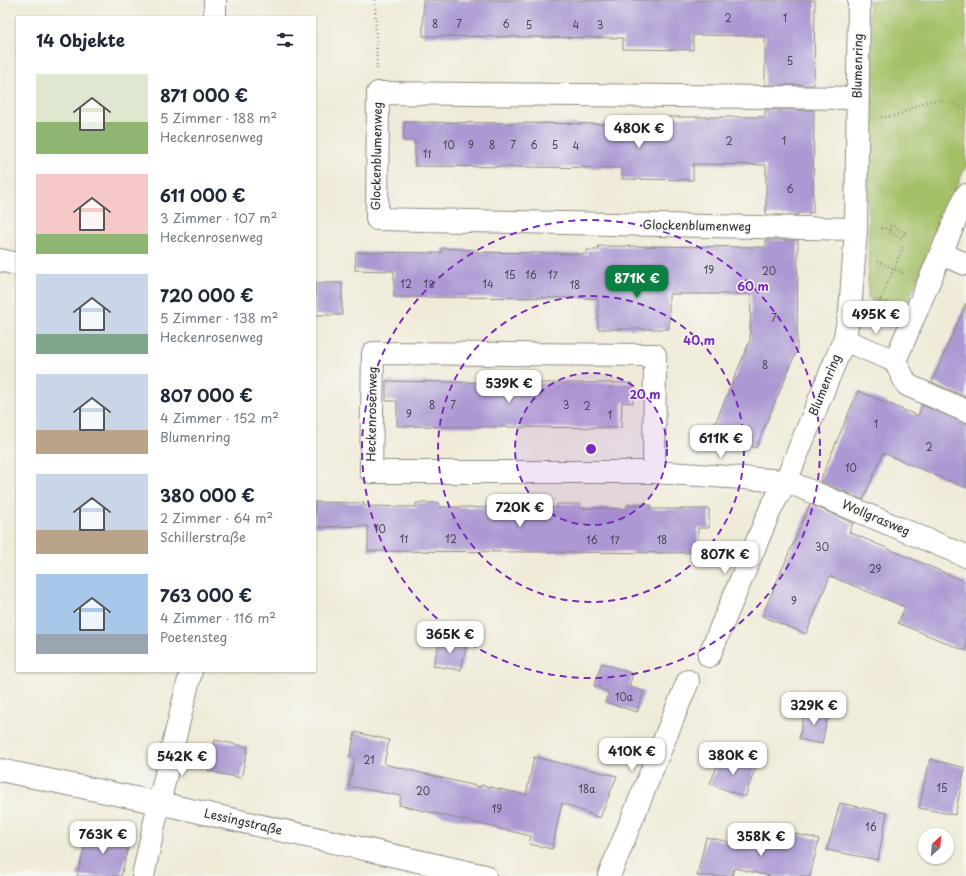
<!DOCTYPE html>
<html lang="de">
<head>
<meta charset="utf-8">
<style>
  body { margin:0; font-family:"Playpen Sans",sans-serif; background:#f2f2f3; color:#1f2937; height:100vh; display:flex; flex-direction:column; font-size:15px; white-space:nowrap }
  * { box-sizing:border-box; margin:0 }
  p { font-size:13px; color:#747a83 }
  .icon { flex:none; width:22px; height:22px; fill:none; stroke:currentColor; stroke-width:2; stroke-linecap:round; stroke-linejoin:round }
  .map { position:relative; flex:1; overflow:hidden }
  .side { position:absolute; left:16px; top:16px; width:300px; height:656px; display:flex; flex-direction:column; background:#fff; border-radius:0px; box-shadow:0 1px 3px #0004 }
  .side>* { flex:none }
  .needle { width:26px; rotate:26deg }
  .controls { position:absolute; left:918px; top:828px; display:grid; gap:8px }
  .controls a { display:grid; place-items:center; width:36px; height:36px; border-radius:50%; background:#fff; box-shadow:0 1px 3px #0004; font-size:20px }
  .price { position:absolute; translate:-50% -34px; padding:0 9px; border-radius:8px; background:#fff; color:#222; font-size:13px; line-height:26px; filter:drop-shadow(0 1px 2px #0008) }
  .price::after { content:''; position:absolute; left:50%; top:24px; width:12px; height:9px; margin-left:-6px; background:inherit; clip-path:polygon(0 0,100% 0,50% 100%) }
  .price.selected { background:#0b8043; color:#fff }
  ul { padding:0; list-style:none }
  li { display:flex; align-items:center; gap:12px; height:100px; padding:0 20px }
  li span { display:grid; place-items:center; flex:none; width:112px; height:80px; border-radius:0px; color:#555 }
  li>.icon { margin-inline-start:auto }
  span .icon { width:48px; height:48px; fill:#fffc; stroke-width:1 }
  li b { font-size:17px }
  h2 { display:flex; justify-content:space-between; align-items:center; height:48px; padding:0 20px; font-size:17px }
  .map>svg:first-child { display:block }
</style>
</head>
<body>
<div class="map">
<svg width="966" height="876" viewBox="0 0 966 876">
  <rect width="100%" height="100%" fill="#f6f6f2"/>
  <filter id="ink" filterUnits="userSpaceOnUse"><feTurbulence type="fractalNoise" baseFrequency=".025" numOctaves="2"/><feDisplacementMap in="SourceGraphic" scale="8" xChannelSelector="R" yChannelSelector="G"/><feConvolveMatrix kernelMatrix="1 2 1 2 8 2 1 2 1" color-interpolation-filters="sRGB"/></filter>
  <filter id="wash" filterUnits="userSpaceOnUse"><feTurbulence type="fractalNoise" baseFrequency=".012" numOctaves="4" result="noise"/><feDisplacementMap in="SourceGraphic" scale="16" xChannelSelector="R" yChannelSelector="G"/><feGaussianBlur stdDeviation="0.9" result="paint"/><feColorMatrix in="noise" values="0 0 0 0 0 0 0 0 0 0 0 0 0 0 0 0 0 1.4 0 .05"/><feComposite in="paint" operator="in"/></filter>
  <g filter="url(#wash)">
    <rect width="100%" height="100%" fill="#f0ebd8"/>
    <path fill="#a4c066" stroke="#687648" d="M869 0H966V165L903 313 868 298Z"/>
    <g id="blocks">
      <path fill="#ac99d3" d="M423 0H815L814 85H765V36L693 35V50L623 49V38L423 36Z
        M765 110H814L813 213H798V215H766V165L693 164V180L622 179V168L415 166V141H404V122L611 124V120H623L622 117H765Z
        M766 240H798L797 350 756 448 713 429 750 340 751 294H669V329H598V298L394 297V271L355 270 356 252 441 253 442 248 476 250V252L587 254V250H599L598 246 766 247Z
        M315 283H342V315H315Z
        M966 303V397L932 382Z
        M509 379H532V383H633V403L622 402 621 428 508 427 397 426V401H386V381L509 383Z
        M858 391 918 416 922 405 966 423V488L883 453 863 500 820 481Z
        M315 502 364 503V506L416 507V503H439V507H463L486 508 487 504H510L509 508H557V504H580V508H604L627 509V505H651L650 509H709V528H698V553L368 551V526L315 527Z
        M810 504 853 523 849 532 966 582V651L898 623 905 607 830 576 806 634 762 616Z
        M440 639 467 644 461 670 433 666Z
        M602 663 633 674 629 686 644 692 637 712 605 702 609 692 594 686Z
        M805 709 828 714 822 744 799 739Z
        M355 732 389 740 384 764 480 787 481 785 526 795 534 757 617 776 600 818 562 803 552 849 529 844 531 836 399 805 401 796 349 786 355 758 350 757Z
        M215 740 248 747 241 778 208 771Z
        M722 754 756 767 745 797 710 784Z
        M930 759 965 768 955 815 919 808Z
        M840 803 887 813 878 860 827 850Z
        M89 829 130 840 121 876H77Z
        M773 829 819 839 810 876H770L734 868 732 876H697L706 837 768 850Z"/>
    </g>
  </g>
  <g filter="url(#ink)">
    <use href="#blocks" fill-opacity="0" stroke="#8e8b82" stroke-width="1"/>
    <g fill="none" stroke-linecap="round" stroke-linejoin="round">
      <g stroke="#8e8b82" stroke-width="24">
        <path id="minor" d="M215 0V17
          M856 229 377 219 378 93 858 98
          M941 254 966 264
          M0 260 17 264
          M844 340 895 361
          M895 361 966 195
          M895 361 907 385 966 411
          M654 472 655 355 373 353 371 472H654L786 481 966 556
          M709 656 771 508 786 481 844 340 850 312 856 229 859 0
          M0 770 159 803 485 876
          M143 876 159 803 191 671
          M609 876 688 681"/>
      </g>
      <path stroke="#8e8b82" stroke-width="2.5" stroke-dasharray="1 3" stroke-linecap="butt" d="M375 0 377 69
        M881 117C919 117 918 86 966 109
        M881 228 890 229 891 225 905 232 902 238 889 232 890 229
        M877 261 906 274
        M874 300 880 301 903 247
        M880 301 893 304"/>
      <use href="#minor" stroke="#fff" stroke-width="22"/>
    </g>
  </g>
  <circle cx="591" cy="449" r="76" fill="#7b2cbf" fill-opacity=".12"/>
  <g fill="none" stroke="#7b2cbf" stroke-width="2" stroke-dasharray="7 5">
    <circle cx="591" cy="449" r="76"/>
    <circle cx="591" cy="449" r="153"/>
    <circle cx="591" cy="449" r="229"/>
  </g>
  <g text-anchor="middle" stroke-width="3" stroke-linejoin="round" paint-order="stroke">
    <g font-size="10" fill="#4b4655">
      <text x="728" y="22">2</text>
      <text x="785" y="22">1</text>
      <text x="435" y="28">8</text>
      <text x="459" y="28">7</text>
      <text x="506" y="28">6</text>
      <text x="529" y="29">5</text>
      <text x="576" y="29">4</text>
      <text x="600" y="29">3</text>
      <text x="790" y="65">5</text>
      <text x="729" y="145">2</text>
      <text x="784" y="145">1</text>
      <text x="449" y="149">10</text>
      <text x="471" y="149">9</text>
      <text x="492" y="149">8</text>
      <text x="513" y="149">7</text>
      <text x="534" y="149">6</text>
      <text x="555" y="149">5</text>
      <text x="576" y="150">4</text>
      <text x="427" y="158">11</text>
      <text x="790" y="193">6</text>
      <text x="709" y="274">19</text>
      <text x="769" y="275">20</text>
      <text x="510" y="279">15</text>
      <text x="531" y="279">16</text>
      <text x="553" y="279">17</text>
      <text x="406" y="288">12</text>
      <text x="429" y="288">13</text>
      <text x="488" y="288">14</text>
      <text x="575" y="289">18</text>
      <text x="774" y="322">7</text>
      <text x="765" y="369">8</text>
      <text x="432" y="409">8</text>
      <text x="453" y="409">7</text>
      <text x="566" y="409">3</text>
      <text x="587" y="410">2</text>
      <text x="409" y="418">9</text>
      <text x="610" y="419">1</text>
      <text x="876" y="428">1</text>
      <text x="929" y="451">2</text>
      <text x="851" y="472">10</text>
      <text x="380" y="533">10</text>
      <text x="404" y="543">11</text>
      <text x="451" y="543">12</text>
      <text x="592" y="544">16</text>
      <text x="615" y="544">17</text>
      <text x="662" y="544">18</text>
      <text x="822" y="551">30</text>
      <text x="875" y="573">29</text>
      <text x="794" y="605">9</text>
      <text x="624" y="701">10a</text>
      <text x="369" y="764">21</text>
      <text x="942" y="792">15</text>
      <text x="587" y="793">18a</text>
      <text x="423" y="795">20</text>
      <text x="497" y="813">19</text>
      <text x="871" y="831">16</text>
    </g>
    <g font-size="12" fill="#2b2b2b" stroke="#f6f6f2">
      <text transform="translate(858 66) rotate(-89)" y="4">Blumenring</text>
      <text transform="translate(377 156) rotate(-89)" y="4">Glockenblumenweg</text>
      <text transform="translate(697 226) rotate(1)" y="4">Glockenblumenweg</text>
      <text transform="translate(825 385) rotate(-68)" y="4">Blumenring</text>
      <text transform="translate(372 414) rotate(-89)" y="4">Heckenrosenweg</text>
      <text transform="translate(876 518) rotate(23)" y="4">Wollgrasweg</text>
      <text transform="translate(243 822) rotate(13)" y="4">Lessingstraße</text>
    </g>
  </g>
  <circle cx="591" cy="449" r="6" fill="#7b2cbf" stroke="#f6f6f2" stroke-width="2"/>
  <g font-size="12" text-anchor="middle" font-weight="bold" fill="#7b2cbf" stroke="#f6f6f2" stroke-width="3" stroke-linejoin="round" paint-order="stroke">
    <text x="753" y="291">60 m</text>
    <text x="699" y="345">40 m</text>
    <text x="645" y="399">20 m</text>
  </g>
</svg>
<div class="controls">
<a><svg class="needle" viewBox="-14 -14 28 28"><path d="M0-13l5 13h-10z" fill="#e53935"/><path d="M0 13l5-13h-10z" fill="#747a83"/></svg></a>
</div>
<b class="price" style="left:639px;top:149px">480K €</b>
<b class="price selected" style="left:637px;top:299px">871K €</b>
<b class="price" style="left:876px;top:335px">495K €</b>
<b class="price" style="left:509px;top:404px">539K €</b>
<b class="price" style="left:721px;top:459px">611K €</b>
<b class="price" style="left:520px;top:528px">720K €</b>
<b class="price" style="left:725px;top:575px">807K €</b>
<b class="price" style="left:450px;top:655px">365K €</b>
<b class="price" style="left:814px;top:726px">329K €</b>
<b class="price" style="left:632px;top:772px">410K €</b>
<b class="price" style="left:733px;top:776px">380K €</b>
<b class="price" style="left:182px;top:777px">542K €</b>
<b class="price" style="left:103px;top:855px">763K €</b>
<b class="price" style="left:761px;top:857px">358K €</b>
<section class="side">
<h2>14 Objekte<svg class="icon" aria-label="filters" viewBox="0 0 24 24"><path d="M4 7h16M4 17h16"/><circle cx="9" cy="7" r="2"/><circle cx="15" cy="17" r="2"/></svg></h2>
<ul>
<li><span style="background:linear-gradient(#dfe7d0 60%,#8fb573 0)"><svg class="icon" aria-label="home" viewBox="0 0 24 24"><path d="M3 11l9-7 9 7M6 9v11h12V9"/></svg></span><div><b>871 000 €</b><p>5 Zimmer · 188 m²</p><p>Heckenrosenweg</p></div></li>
<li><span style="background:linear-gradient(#f6c9c9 75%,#8fb573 0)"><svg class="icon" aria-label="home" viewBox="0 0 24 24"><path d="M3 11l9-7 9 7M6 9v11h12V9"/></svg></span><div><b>611 000 €</b><p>3 Zimmer · 107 m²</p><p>Heckenrosenweg</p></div></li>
<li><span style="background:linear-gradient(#c9d6e8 75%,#7fa58c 0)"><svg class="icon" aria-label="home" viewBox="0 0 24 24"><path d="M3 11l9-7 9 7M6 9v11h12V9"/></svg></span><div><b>720 000 €</b><p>5 Zimmer · 138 m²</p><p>Heckenrosenweg</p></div></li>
<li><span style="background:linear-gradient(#c9d6e8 70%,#b9a48a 0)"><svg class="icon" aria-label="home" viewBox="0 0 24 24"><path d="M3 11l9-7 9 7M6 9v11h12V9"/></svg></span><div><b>807 000 €</b><p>4 Zimmer · 152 m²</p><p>Blumenring</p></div></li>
<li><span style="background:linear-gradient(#c9d6e8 70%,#b9a48a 0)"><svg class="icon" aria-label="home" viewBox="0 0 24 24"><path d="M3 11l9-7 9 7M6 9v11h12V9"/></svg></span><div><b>380 000 €</b><p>2 Zimmer · 64 m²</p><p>Schillerstraße</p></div></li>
<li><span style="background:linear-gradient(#a9c7e8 75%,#9aa5b1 0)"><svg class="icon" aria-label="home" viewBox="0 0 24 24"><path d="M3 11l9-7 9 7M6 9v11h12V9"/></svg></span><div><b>763 000 €</b><p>4 Zimmer · 116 m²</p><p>Poetensteg</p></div></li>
</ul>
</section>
</div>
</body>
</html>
